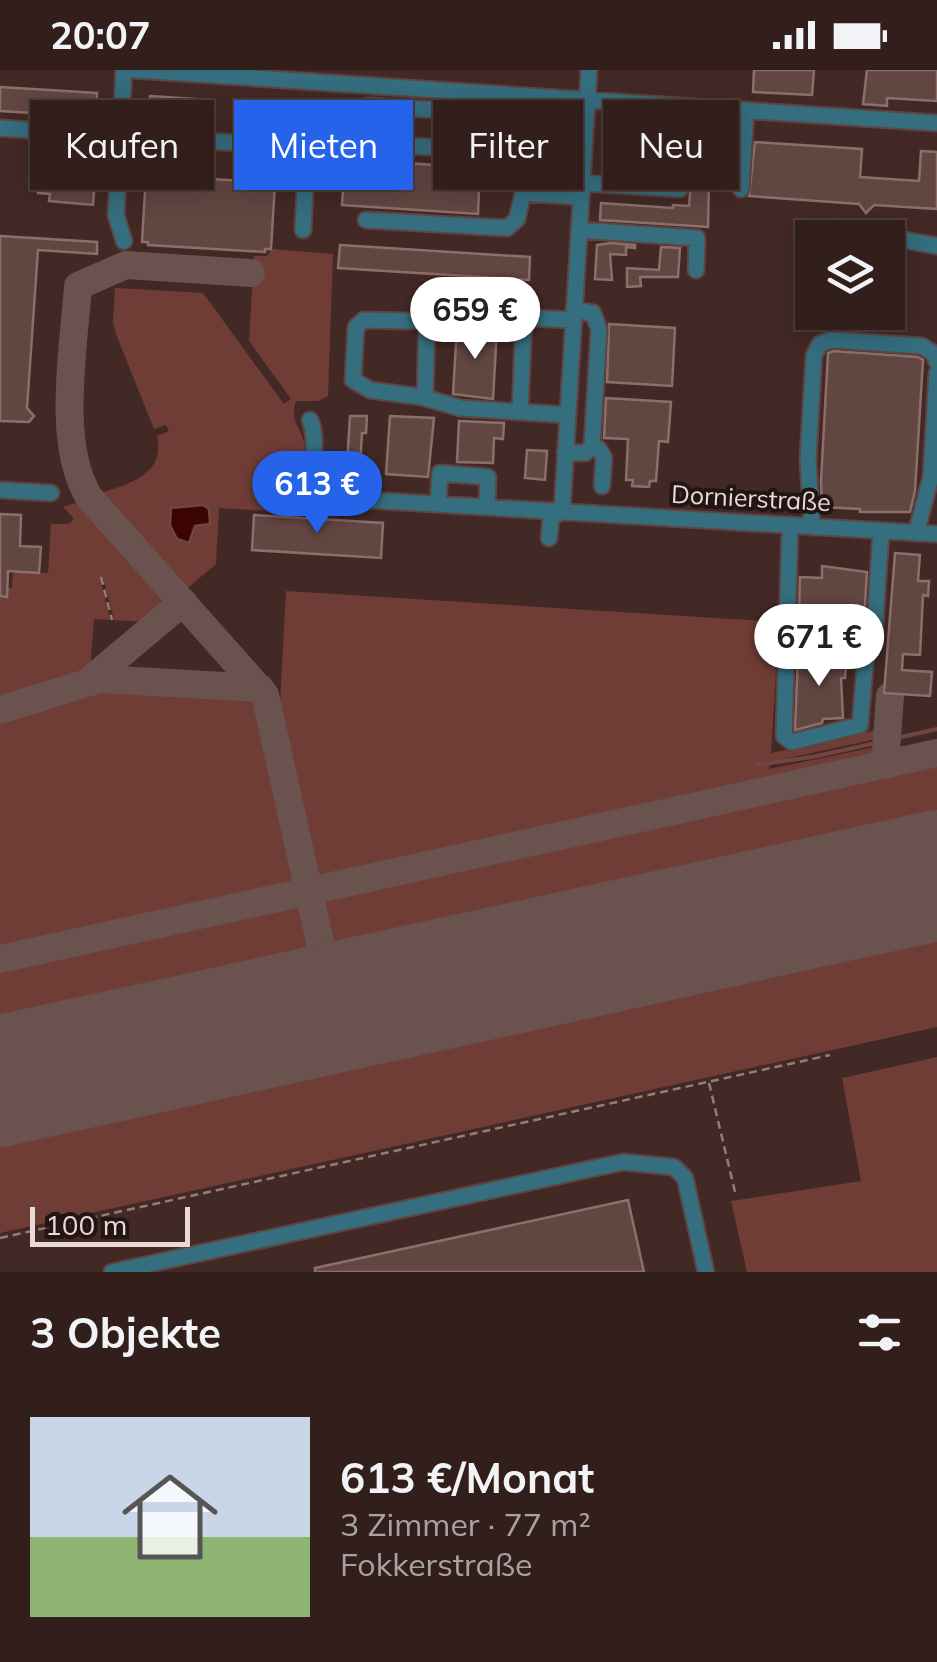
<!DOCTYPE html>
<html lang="de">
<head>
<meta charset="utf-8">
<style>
  body { margin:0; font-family:Mulish,sans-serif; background:#3d2c29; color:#f1f3f6; height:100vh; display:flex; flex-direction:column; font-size:38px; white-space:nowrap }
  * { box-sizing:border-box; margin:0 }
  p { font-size:32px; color:#a8a2a3 }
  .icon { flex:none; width:55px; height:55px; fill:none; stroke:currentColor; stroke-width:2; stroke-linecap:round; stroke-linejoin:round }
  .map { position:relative; height:1202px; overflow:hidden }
  .details { display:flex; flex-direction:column; background:#321f1c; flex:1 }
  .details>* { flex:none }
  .top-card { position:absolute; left:30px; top:30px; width:878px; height:90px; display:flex; gap:20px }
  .buttons { position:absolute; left:795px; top:150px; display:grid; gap:20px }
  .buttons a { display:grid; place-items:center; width:110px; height:110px; border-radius:0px; background:#321f1c; box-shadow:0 5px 25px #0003,0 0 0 2px #4d3d3b; font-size:50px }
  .scale { position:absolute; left:30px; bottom:25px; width:160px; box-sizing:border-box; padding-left:10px; border:5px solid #ead9d6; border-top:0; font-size:28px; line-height:35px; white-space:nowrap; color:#ead9d6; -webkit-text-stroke:8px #211614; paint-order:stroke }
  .price { position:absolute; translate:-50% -85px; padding:0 22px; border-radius:35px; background:#fff; color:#222; font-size:32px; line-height:65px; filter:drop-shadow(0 2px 5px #0008) }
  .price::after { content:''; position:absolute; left:50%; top:60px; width:30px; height:22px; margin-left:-15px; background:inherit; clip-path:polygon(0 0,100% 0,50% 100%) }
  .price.selected { background:#2563eb; color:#fff }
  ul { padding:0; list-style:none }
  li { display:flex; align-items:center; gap:30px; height:250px; padding:0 30px }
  li span { display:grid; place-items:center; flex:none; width:280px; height:200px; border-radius:0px; color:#555 }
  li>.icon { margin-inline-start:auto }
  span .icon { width:120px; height:120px; fill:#fffc; stroke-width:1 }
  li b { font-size:42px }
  h2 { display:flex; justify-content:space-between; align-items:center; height:120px; padding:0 30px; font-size:42px }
  .chip { padding:0 35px; border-radius:0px; background:#321f1c; box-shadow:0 5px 25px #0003,0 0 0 2px #4d3d3b; font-size:35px; line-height:90px }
  .chip.selected { background:#2563eb; color:#fff }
  .status { display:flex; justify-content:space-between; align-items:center; height:70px; padding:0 50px; background:#321f1c; direction:ltr }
  .status svg { height:28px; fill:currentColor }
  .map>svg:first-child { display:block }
</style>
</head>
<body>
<div class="status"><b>20:07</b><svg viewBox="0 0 49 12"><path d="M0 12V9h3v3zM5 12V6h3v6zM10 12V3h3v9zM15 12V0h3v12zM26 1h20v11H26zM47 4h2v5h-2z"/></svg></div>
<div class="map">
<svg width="937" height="1202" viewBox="0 0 937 1202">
  <rect width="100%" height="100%" fill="#432925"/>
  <path fill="#703d36" d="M271 179 333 184 328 326 318 331H296C290 349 298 354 303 369 309 385 302 425 302 443L219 438 216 494 183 522 96 425C126 414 166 407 157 366L169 361 166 355 154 359 116 264 113 253 115 218 203 223 284 334 291 329 249 271 254 186H267Z
    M82 431 169 527V533L148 552 114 550 103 508 100 507 110 550 94 549 90 601 0 631V518H12L13 502 48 503 51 454H69L74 449 63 437Z
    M286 521 779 552 771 683 881 659V668L770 692 769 699 880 676 879 688 326 809 318 804 280 633Z
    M89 618 255 631 294 810 290 817 0 881V648Z
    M937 692V757L337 889 323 826Z
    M937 795V957L0 1163V1001Z
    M299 832 313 894 0 962V897Z
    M937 987V1202H747L731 1131 861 1111 842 1008Z"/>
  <path fill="#3c0503" stroke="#704542" stroke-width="2.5" d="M203 435 209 439 210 454 195 456 189 473 177 469 170 455 171 438Z"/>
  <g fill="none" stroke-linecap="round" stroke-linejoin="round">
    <path stroke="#704542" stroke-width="4" d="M893 669 937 659
      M756 695 812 687 880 672"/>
    <path stroke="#6a524e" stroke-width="28" d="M251 203 126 195 78 216C74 276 56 374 89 427L265 625 341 966
      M90 610 183 532
      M0 640 100 609 260 618
      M885 695 890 626
      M0 889 937 683"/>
    <path stroke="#6a524e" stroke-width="72" d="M0 981 937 776
      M0 1041 937 835"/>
  </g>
  <path fill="#624642" stroke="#8c6f6a" stroke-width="2.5" d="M754 0H814L812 25 753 22Z
    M867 0H937V31L887 28V36L863 34Z
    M0 17 97 23 96 47 0 41Z
    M150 26 195 29 194 50 149 48Z
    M620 63 643 65 649 79 648 91 624 93 613 88 610 72Z
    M755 72 862 79 860 107 919 111 921 81 937 82V139L874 135 866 143 859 134 749 126Z
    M345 89 480 98 478 144 342 135Z
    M39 99H56L64 105 95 108 93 135 49 131 50 124 38 123Z
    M146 105 275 113 271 179H265V182L148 175V172H142Z
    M691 111 709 112 708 157 600 150 601 133 673 138V135L689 136Z
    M0 166 97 172V184L38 180 27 338 34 346 29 352 0 351Z
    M611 173 635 175V178L626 177V185L610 184 612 210 595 209 597 175Z
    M340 175 530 187 529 210 338 198Z
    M661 177 680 178 678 207H640L641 216 627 217V198L659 200Z
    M609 254 675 258 672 316 607 312Z
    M457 257 497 258 493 329 453 324Z
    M833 281 918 287 923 290 915 421 910 442H860V439L822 437 821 411 828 283Z
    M606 328 671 332 668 372 659 371 656 411H650L649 417 632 416 633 410H626L628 369 604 368Z
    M350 346H367L366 363H362L360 395 347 394Z
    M390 346 434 348 428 407 386 404Z
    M459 351 504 353 503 369 494 368 493 393 457 392Z
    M527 380 547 381 545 410 525 408Z
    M0 444 21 445 20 476 41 477 39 503 8 501 7 527 0 526Z
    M254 445 383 453 381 488 252 480Z
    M895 483 920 485 918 511H929L928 526 923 525 920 585 903 584 902 600 932 602 930 626 884 623Z
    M822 496 867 502 864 550 799 546 800 507 822 508Z
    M798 585 847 587 845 608H841L843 648 823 649 822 653 795 660Z
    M628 1130 644 1202H315V1198Z"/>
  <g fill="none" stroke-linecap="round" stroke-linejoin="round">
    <g stroke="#5e4541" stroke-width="19">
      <path id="minor" d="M134 0 937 53
        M0 58 99 65
        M121 66 307 77 303 160
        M66 94 119 99
        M582 113 680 119
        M741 119 746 40
        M523 123 524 99 515 86 487 80 370 74 362 69 360 39 368 36 526 45
        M366 150 507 158 517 149 523 123 581 127
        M834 157 937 176
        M579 160 697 168 696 200
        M124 171 116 145 124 0
        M425 328 427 248
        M520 342 524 248
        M568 345 460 338 422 327 370 320 353 310 356 257 364 250 409 251 464 245 573 250
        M310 350C322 376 301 414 333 428L937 464
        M592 376 599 379 604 388 602 416
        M565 382 585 383 592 376 599 259 593 243 574 240
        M0 420 51 423
        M438 434 440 403 488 407 487 437
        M562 442 589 0
        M790 455 784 666 792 672 860 655 866 584 874 569 881 461
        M812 457 808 389 814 285 820 274 831 270 922 276 933 283 937 292
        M916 463 931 407 937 303
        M549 468 551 447 562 442
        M785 557 875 562
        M785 573 870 577
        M112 1202 623 1092 674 1097 685 1108 706 1202"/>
    </g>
    <path stroke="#937d7a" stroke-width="2.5" stroke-dasharray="8 5" stroke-linecap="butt" d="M101 507 112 550
      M709 1013 736 1126
      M0 1168 830 985"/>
    <use href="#minor" stroke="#356e7f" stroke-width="15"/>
  </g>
  <g text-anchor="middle" stroke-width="8" stroke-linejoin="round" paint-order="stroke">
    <g font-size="25" fill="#ead9d6" stroke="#211614">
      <text transform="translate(751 428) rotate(3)" y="9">Dornierstraße</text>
    </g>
  </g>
</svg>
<div class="buttons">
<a><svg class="icon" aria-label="layers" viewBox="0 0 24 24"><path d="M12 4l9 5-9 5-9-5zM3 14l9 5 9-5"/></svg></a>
</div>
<div class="scale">100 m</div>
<b class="price" style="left:475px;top:292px">659 €</b>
<b class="price selected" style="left:317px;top:466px">613 €</b>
<b class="price" style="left:819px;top:619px">671 €</b>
<div class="top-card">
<a class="chip">Kaufen</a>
<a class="chip selected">Mieten</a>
<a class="chip">Filter</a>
<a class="chip">Neu</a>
</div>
</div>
<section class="details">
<h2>3 Objekte<svg class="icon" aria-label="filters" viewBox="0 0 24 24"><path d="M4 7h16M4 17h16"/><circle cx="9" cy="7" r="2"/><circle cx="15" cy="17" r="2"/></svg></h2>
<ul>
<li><span style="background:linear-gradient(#c9d6e8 60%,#8fb573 0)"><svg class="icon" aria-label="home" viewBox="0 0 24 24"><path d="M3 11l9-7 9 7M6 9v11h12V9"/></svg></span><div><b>613 €/Monat</b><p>3 Zimmer · 77 m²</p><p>Fokkerstraße</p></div></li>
</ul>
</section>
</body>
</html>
